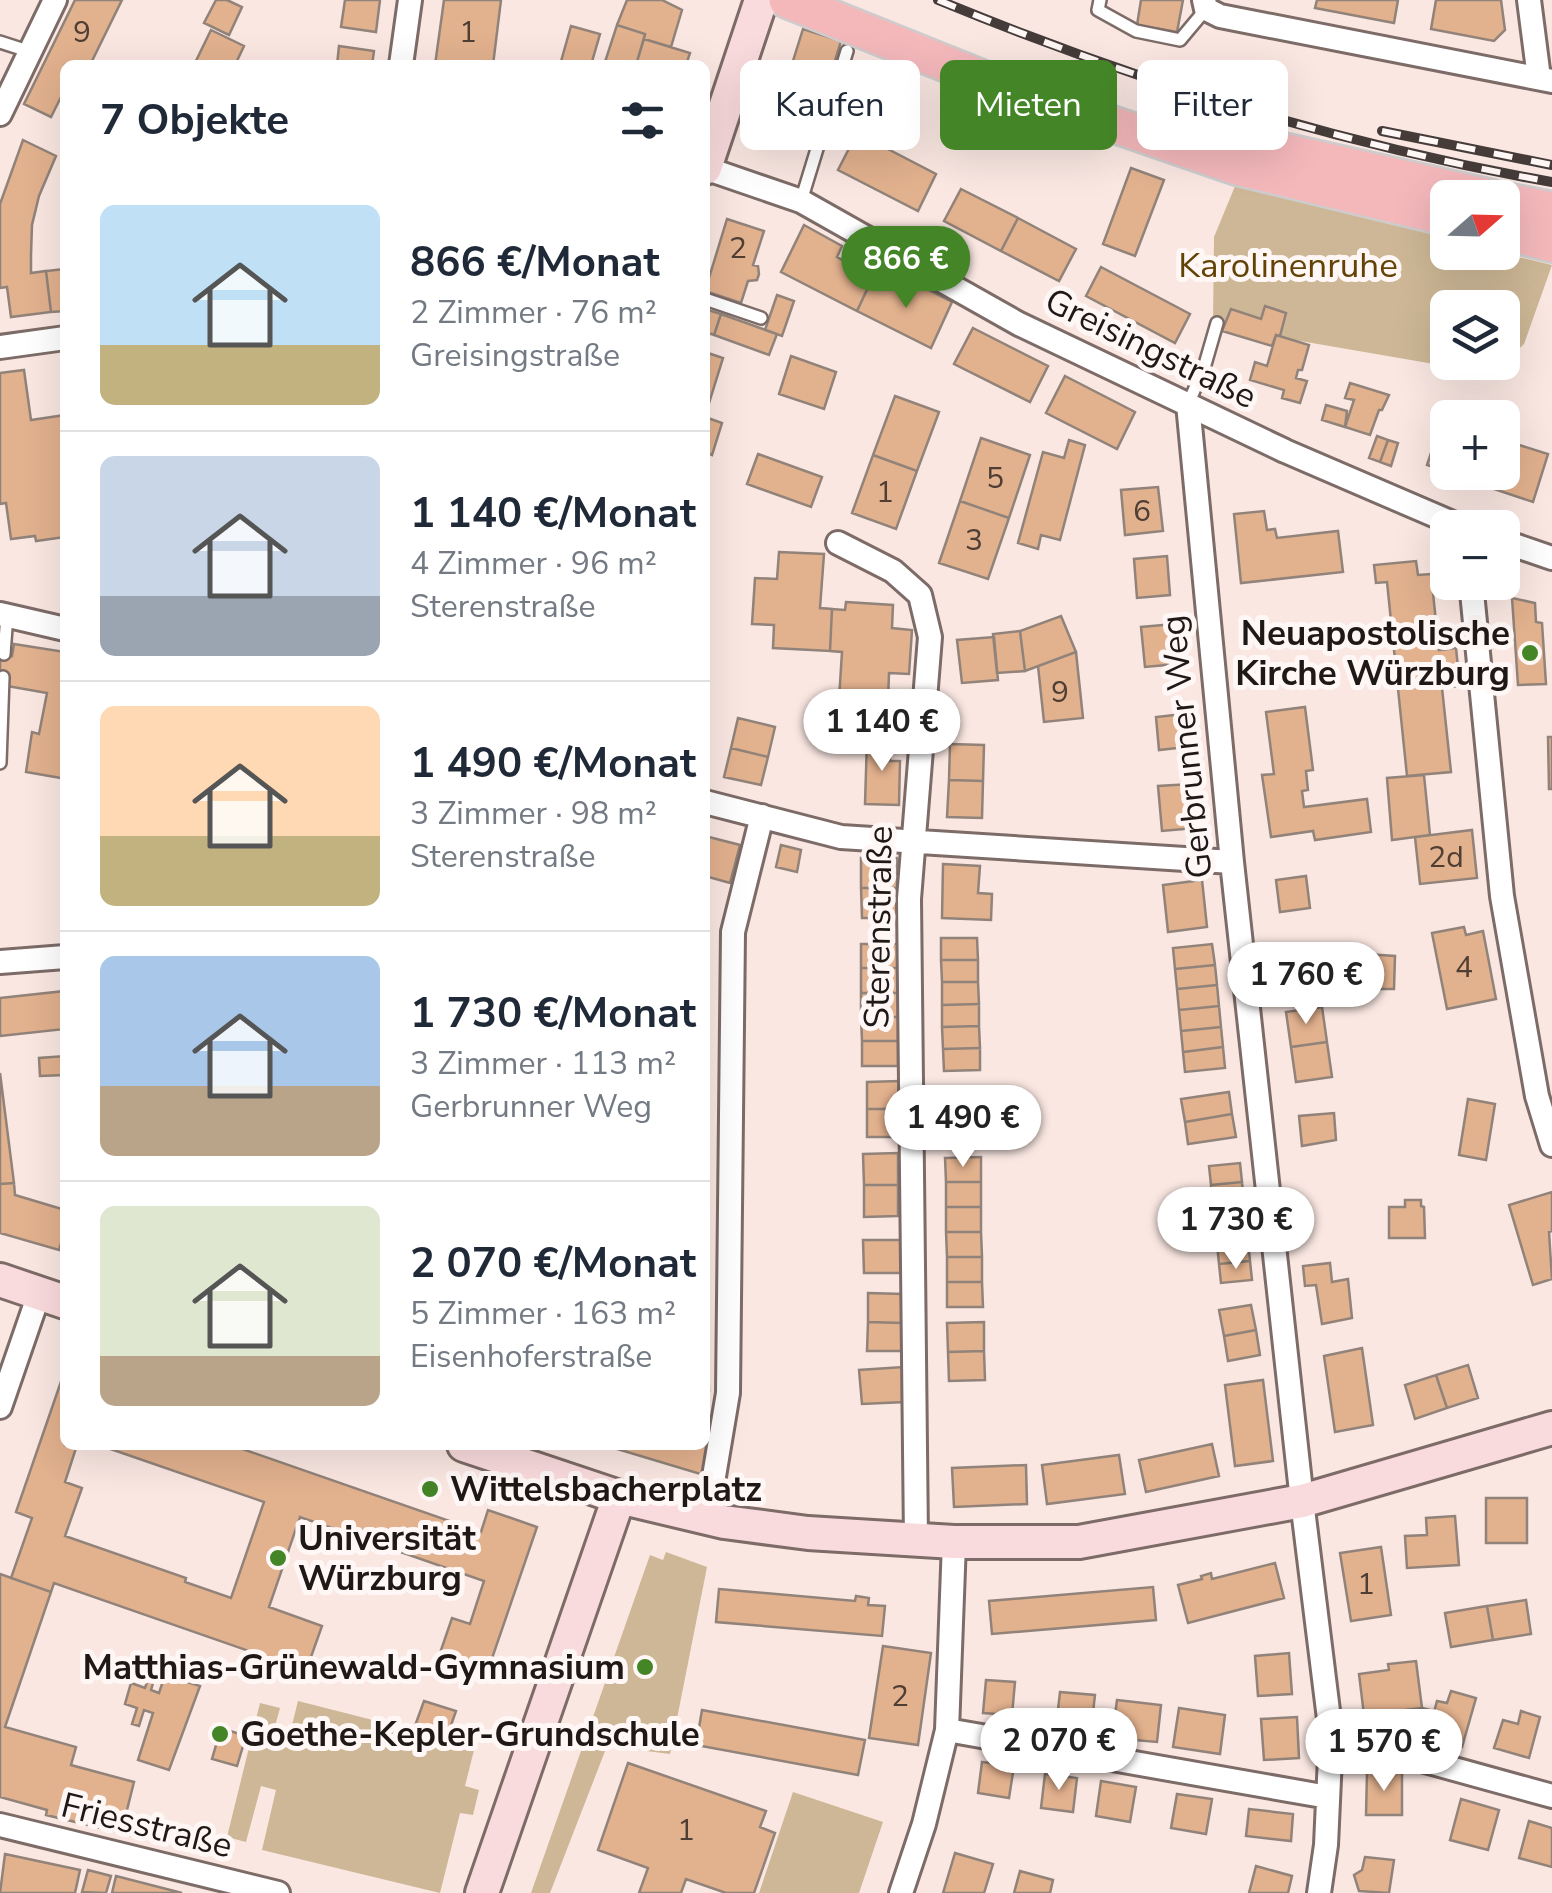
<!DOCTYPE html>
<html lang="de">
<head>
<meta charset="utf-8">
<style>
  body { margin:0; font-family:"Nunito Sans",sans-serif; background:#f6f6f7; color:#1f2937; height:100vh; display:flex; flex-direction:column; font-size:38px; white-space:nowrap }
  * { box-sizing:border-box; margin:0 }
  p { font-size:32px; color:#747a83 }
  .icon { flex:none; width:55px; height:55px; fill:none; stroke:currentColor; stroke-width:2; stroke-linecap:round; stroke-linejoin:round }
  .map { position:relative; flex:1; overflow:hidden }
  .sheet { position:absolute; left:60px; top:60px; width:650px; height:1390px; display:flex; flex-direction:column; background:#fff; border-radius:15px; box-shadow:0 10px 40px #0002 }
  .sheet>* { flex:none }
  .top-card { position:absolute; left:740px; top:60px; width:660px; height:90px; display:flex; gap:20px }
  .needle { width:65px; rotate:70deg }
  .fabs { position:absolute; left:1430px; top:180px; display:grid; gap:20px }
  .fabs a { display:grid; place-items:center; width:90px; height:90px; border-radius:15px; background:#fff; box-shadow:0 10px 40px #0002; font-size:50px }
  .price { position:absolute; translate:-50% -85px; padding:0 22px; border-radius:35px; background:#fff; color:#222; font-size:32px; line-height:65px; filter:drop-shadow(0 2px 5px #0008) }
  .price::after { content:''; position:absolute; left:50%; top:60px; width:30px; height:22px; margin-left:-15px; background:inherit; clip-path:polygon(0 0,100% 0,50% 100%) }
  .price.current { background:#448527; color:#fff }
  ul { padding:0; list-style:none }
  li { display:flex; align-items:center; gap:30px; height:250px; padding:0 40px }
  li+li { border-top:2px solid #e0e1e3 }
  li span { display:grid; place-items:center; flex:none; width:280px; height:200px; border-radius:15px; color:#555 }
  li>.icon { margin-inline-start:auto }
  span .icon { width:120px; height:120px; fill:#fffc; stroke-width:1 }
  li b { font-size:42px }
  h2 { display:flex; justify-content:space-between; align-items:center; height:120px; padding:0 40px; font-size:42px }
  .chip { padding:0 35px; border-radius:15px; background:#fff; box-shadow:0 10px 40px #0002; font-size:35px; line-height:90px }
  .chip.current { background:#448527; color:#fff }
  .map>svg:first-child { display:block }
</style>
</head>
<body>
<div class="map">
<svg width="1552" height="1893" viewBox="0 0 1552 1893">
  <rect width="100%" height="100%" fill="#fae7e2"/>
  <path fill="#cdb796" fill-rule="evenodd" d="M1240 174 1447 239 1448 252 1502 253 1552 265 1524 344 1492 374 1213 326 1214 237ZM1448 308H1502V362H1448Z
    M666 1552 707 1567 670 1754 607 1746 550 1893H531L650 1555 663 1560Z
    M298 1701 475 1746 465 1786 479 1790 473 1815 460 1813 440 1893 262 1850 276 1790 261 1786 246 1842 227 1837 260 1703 280 1708 271 1741 287 1745Z
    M793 1792 883 1822 859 1893H759Z"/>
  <path fill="#e2b18e" stroke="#918379" stroke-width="2.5" d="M75 0H122L90 65H65V89L51 117 24 104Z
    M216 0H227L242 7 229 35 204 23Z
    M345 0H380L376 32 341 27Z
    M444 0H501L493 65H435Z
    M627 0H662L682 10 671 47 644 39 645 34 617 25Z
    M1141 0H1183L1177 32 1137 25Z
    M1317 0H1398L1394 23 1315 8Z
    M1436 0H1501L1505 30 1494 41 1431 29Z
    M617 25 645 34 636 65H604Z
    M571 26 600 34 591 65H560Z
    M803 29 841 41 815 125 777 112Z
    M211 30 244 46 235 65H194Z
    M644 39 690 53 686 65H636Z
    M339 46 374 51 372 65H337Z
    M857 133 936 174 918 211 838 170Z
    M23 140 56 156 39 196 32 225 31 255V273L46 271 51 312 11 317 7 287 0 288V204Z
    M1131 168 1164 180 1135 256 1103 244Z
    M961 189 1018 218 1001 251 944 221Z
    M1018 218 1076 249 1059 281 1001 251Z
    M727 219 764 231 753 265 758 266 759 274 757 280 748 281 741 303 705 291Z
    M804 225 842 246 837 257 873 277 857 311 781 272Z
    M1101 267 1190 314 1175 343 1086 296Z
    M65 269V311L51 312 46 271Z
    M873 277 911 297 917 284 952 302 931 348 857 311Z
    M777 295 794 301 782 336 765 330Z
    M1265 306 1286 313 1280 336 1276 335 1272 346 1222 331 1231 309 1261 319Z
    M705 309 721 314 714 335 705 332Z
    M721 314 777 334 769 355 714 335Z
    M973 328 1048 366 1030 402 954 364Z
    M1276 335 1309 345 1302 370H1298L1296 378 1307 381 1300 403 1282 398 1284 390 1250 380 1255 362 1267 366Z
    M705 352 723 358 705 416Z
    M791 356 836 372 824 409 779 394Z
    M24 370 31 420 65 415V537L36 541 35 536 11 539 6 503 0 504V373Z
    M1065 376 1135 412 1117 449 1046 413Z
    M1350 383 1389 395 1382 410H1379L1370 435 1345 427 1354 400 1345 398Z
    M895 396 939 412 917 471 873 455Z
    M1326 405 1347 411 1345 427 1322 420Z
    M705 417 722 423 712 455 705 452Z
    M1442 420 1448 422V472L1427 465Z
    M1377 436 1388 440 1380 462 1369 458Z
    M981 438 1030 455 1009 518 960 501Z
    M1069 440 1085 445 1060 540 1041 535 1038 549 1018 543 1043 452 1064 458Z
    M1388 440 1398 443 1391 466 1380 462Z
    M1503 440 1548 454 1533 502 1488 487 1493 472H1502Z
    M758 454 822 477 811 507 747 484Z
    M873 455 917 471 896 529 852 513Z
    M1158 487 1163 531 1125 535 1121 490Z
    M960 501 1009 518 988 579 939 563Z
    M1264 511 1267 530 1275 529 1277 538 1338 531 1343 572 1241 583 1234 514Z
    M779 552 824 554 820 608 832 609 830 651 773 648 774 625 752 624 755 578 777 579Z
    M1167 556 1170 595 1137 598 1134 559Z
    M1416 561 1418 575 1431 574 1439 650 1456 648 1460 686 1442 688 1451 772 1407 776 1387 582 1376 583 1374 565Z
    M1512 598 1535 603 1536 622 1542 623 1546 684 1518 685Z
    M846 602 893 605 892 628 912 630 909 674 889 673 888 702 839 699 842 652 830 651 832 609 845 610Z
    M1061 616 1076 652 1025 671 1020 631Z
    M1174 624 1177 664 1145 667 1141 627Z
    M1020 631 1025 671 997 673 993 634Z
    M994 637 998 680 962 683 957 640Z
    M14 644 65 652V755L61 778 26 772 32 732 39 734 47 693 7 686 9 678 0 676V654L12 656Z
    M1076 652 1083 718 1044 722 1038 666Z
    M1305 707 1313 770 1306 771 1308 790 1302 791 1304 807 1367 799 1371 832 1315 840 1313 831 1271 837 1262 775 1274 774 1266 712Z
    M1184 714 1187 747 1159 750 1156 717Z
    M738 718 775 727 768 757 731 748Z
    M1548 737H1552V789H1549Z
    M867 739H891L890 761H900L899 805 865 804Z
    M950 744 984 745 983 781 949 780Z
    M731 748 768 757 761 785 724 777Z
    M1424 775 1430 835 1392 840 1387 778Z
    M949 780 983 781 982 818 947 817Z
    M1191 784 1195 828 1162 831 1158 786Z
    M1472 830 1477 878 1420 884 1415 837Z
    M705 836 740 845 730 883 705 876Z
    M781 845 801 850 797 872 776 867Z
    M861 858H897V888H861Z
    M943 864 980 866 978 893 992 894 991 920 942 918Z
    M1306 876 1310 908 1280 912 1276 880Z
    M1202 880 1207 927 1168 932 1163 885Z
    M861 888H897L898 918H862Z
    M1464 927 1466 935 1483 931 1496 999 1447 1009 1432 933Z
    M705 929H708L707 997H705Z
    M941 938H977L978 960H941Z
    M861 944H898V968H861Z
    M1212 944 1215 965 1175 969 1173 948Z
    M1365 954 1395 956 1394 989H1364Z
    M941 960H978V982H942Z
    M1215 965 1217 985 1177 989 1175 969Z
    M861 968H898V993H861Z
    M942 982H978L979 1004 942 1005Z
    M1217 985 1219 1006 1179 1010 1177 989Z
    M65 991V1029L0 1036V998Z
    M861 993H898V1017H861Z
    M979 1004V1026L942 1027V1005Z
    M1219 1006 1221 1027 1181 1031 1179 1010Z
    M1322 1007 1327 1042 1291 1047 1286 1012Z
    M861 1017H898V1041H862Z
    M979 1026 980 1048 943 1049 942 1027Z
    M1221 1027 1223 1047 1183 1052 1181 1031Z
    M862 1041H898V1066H862Z
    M1327 1042 1332 1077 1296 1082 1291 1047Z
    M1223 1047 1225 1068 1185 1072 1183 1052Z
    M980 1048V1070L944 1071 943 1049Z
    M65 1056V1075L40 1076 39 1058Z
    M0 1073 14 1183 0 1184Z
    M899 1081 900 1109H867V1082Z
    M983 1088V1116H945V1089Z
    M1229 1092 1232 1114 1185 1122 1181 1099Z
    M1468 1099 1495 1104 1486 1160 1459 1155Z
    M867 1109H900V1137H867Z
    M1334 1113 1336 1140 1302 1146 1299 1116Z
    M1232 1114 1236 1137 1188 1144 1185 1122Z
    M945 1116H983L984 1143 945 1144Z
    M898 1153V1185H864L863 1154Z
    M981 1157V1182H946L945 1158Z
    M1240 1163 1242 1182 1211 1185 1209 1166Z
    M946 1182H981V1207H946Z
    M1242 1182 1244 1202 1213 1205 1211 1185Z
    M14 1183 15 1195 65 1210V1229L59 1250 0 1233V1184Z
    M864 1185H898V1216L864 1217Z
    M1552 1192V1231L1549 1232 1552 1279 1533 1285 1509 1205Z
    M1405 1200H1421V1206L1424 1207 1425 1238H1389V1207H1405Z
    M1244 1202 1246 1221 1215 1225 1213 1205Z
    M946 1207H981V1232H946Z
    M1246 1221 1248 1241 1217 1244 1215 1225Z
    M946 1232H981L982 1257H947Z
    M863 1240H901V1273H864Z
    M1248 1241 1250 1261 1219 1264 1217 1244Z
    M947 1257H982V1282H947Z
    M1250 1261 1252 1280 1221 1283 1219 1264Z
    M1330 1263 1332 1282 1348 1279 1352 1318 1322 1324 1316 1285 1305 1286 1303 1266Z
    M947 1282H982L983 1307H947Z
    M868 1293 903 1294 902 1323 868 1322Z
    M1251 1305 1256 1330 1224 1336 1219 1310Z
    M705 1322H707L709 1391H705Z
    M868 1322 902 1323V1351H867Z
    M984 1322V1351L948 1352 947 1323Z
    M1256 1330 1260 1355 1228 1361 1224 1336Z
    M1362 1348 1373 1425 1335 1432 1324 1356Z
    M984 1351 985 1380 949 1381 948 1352Z
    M1468 1365 1478 1398 1447 1408 1436 1375Z
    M903 1367 905 1402 862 1404 859 1370Z
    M65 1370V1445H77L65 1482 82 1488 65 1536 186 1578 185 1582 231 1598 264 1502 99 1445H231L481 1532 488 1510 537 1527 487 1673 439 1656 452 1618 470 1624 484 1581 300 1517 269 1607 322 1626 306 1671 54 1583 51 1592 11 1578 32 1518 16 1512Z
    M1436 1375 1447 1408 1415 1419 1405 1385Z
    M1263 1380 1273 1461 1235 1466 1225 1385Z
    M705 1437 718 1441 707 1476 604 1445H705Z
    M1212 1444 1219 1476 1146 1492 1139 1460Z
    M1119 1455 1125 1494 1047 1504 1042 1465Z
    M1026 1465 1027 1504 954 1507 952 1468Z
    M1486 1498H1527V1543H1486Z
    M1455 1516 1459 1565 1407 1568 1405 1536 1427 1535 1426 1518Z
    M1381 1547 1391 1615 1351 1621 1340 1553Z
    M1275 1563 1284 1598 1188 1623 1178 1585 1202 1579 1201 1576 1211 1573 1212 1579Z
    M0 1574 51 1592 5 1727 76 1747 71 1765 134 1782 124 1822 133 1825 130 1835 46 1815 47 1810 0 1797Z
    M1153 1587 1156 1620 992 1634 989 1601Z
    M719 1589 855 1601 856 1596 869 1598 868 1605 885 1606 882 1636 716 1622Z
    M1526 1600 1531 1634 1493 1640 1487 1606Z
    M1487 1606 1493 1640 1451 1647 1445 1613Z
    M883 1646 931 1653 918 1745 869 1738Z
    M1289 1653 1292 1694 1258 1696 1255 1656Z
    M1416 1661 1422 1708 1364 1715 1359 1674 1389 1670 1388 1664Z
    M151 1671 156 1673 151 1690 159 1693 165 1675 200 1686 169 1770 138 1760 153 1713 144 1710 139 1726 132 1724 137 1708 125 1704 131 1683 145 1688Z
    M986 1680 1015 1682 1012 1715 983 1713Z
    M1451 1691 1476 1698 1462 1747 1427 1738 1437 1701 1447 1703Z
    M1060 1692 1095 1695 1091 1730 1056 1727Z
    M1117 1700 1161 1705 1157 1742 1112 1738Z
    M424 1701 456 1711 448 1734 416 1723Z
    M1179 1708 1225 1715 1220 1754 1173 1747Z
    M1422 1708 1434 1711 1429 1729 1382 1713Z
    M702 1710 865 1740 858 1775 696 1745Z
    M1521 1711 1540 1717 1529 1758 1494 1748 1503 1720 1518 1724Z
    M1297 1717 1299 1758 1264 1760 1261 1719Z
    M221 1728 246 1736 237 1766 212 1759Z
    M982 1762 1014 1766 1009 1798 978 1793Z
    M628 1763 766 1811 760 1827 775 1833 754 1893H726L686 1879 681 1893H639L648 1868 598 1850Z
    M1367 1772 1402 1773V1815H1366Z
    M1045 1774 1077 1778 1073 1812 1041 1808Z
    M1101 1781 1136 1787 1130 1822 1096 1816Z
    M1177 1794 1212 1799 1206 1834 1171 1828Z
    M1461 1799 1499 1810 1488 1850 1450 1840Z
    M1249 1809 1293 1814 1291 1841 1246 1836Z
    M1529 1821 1552 1828V1867L1519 1858Z
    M955 1853 993 1864 984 1893H943Z
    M5 1854 80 1870 75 1893H0Z
    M1365 1857 1394 1860 1389 1893 1359 1891 1354 1875 1362 1870Z
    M1256 1866 1292 1876 1288 1893H1249Z
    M88 1870 111 1876 106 1893 82 1892Z
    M1020 1871 1053 1880 1050 1893H1014Z
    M116 1876 182 1893H112Z"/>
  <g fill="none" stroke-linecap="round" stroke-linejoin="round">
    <g stroke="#7c6b67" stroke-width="16">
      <path id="lane" d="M1100 0 1098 10 1136 31 1180 40 1206 9
        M0 42 31 52
        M801 201 847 51
        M705 299 761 318
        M1188 404 1204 368 1217 323
        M4 654 7 615
        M0 763 3 677"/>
    </g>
    <g stroke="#7c6b67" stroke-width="28">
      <path id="street" d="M1204 0 1206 9 1220 16 1552 81
        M1529 0 1539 78
        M401 65 410 0
        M0 114 55 0
        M705 168 801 201 1019 324 1285 451 1464 528
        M0 347 65 338
        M1188 404 1232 862 1302 1501 1331 1735 1326 1845 1319 1893
        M1502 541 1552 558
        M838 543 893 571 920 595 930 637 909 899 916 1540
        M1471 582 1502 896 1537 1096 1552 1145
        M0 614 65 629
        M705 802 841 837 1232 862
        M0 962 65 957
        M0 1407 39 1294
        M707 1518 728 1393 733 932 762 816
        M947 1730 1328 1797
        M1331 1735 1552 1796
        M0 1825 278 1893
        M901 1893 924 1824 947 1730 954 1542"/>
    </g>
    <g stroke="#7c6b67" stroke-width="38">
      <path id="secondary" d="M705 168 761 0
        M0 1280 65 1302
        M464 1445 619 1497 724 1522 808 1533 954 1542H1079L1302 1501 1552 1428
        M482 1893 619 1497"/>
    </g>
    <g stroke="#cecccc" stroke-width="40">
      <path id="primary" d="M787 0 999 85 1237 167 1448 218
        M1225 138 1493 198
        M1502 200 1552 210
        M1502 231 1552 244"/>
    </g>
    <use href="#lane" stroke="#fff" stroke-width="11"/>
    <use href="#street" stroke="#fff" stroke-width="22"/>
    <use href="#secondary" stroke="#fadbdd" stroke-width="32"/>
    <use href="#primary" stroke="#f4b8bb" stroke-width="35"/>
    <g stroke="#453c3a" stroke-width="10">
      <path id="rail" d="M938 0C1135 81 1341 145 1552 182
        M1382 131 1552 165"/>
    </g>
    <use href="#rail" stroke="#fff7f5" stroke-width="6" stroke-dasharray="19" stroke-linecap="butt"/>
  </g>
  <g fill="#448527" stroke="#fff7f5" stroke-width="4">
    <circle cx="1530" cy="653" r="10"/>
    <circle cx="430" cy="1489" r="10"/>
    <circle cx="278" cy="1558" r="10"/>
    <circle cx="645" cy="1667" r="10"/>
    <circle cx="220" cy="1734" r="10"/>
  </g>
  <g text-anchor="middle" stroke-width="10" stroke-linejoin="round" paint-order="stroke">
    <g font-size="30" fill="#4f3e34">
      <text x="82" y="42">9</text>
      <text x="468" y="42">1</text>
      <text x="738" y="258">2</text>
      <text x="995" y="488">5</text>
      <text x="885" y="502">1</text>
      <text x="1142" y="521">6</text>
      <text x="974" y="550">3</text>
      <text x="1060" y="702">9</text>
      <text x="1446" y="867">2d</text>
      <text x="1464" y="977">4</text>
      <text x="1366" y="1594">1</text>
      <text x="900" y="1706">2</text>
      <text x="686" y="1840">1</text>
    </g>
    <g font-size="35" fill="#634305" stroke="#fff7f5">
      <text x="1288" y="277">Karolinenruhe</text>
    </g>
    <g font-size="35" fill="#1e1816" stroke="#fff7f5">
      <text transform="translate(1151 348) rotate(26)" y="12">Greisingstraße</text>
      <text transform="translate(1186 747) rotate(-96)" y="12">Gerbrunner Weg</text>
      <text transform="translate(878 927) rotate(-89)" y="12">Sterenstraße</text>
      <text transform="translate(147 1825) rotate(14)" y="12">Friesstraße</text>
    </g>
    <g font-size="35" font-weight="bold" fill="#1e1816" stroke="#fff7f5" text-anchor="start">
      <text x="1510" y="645" text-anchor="end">Neuapostolische<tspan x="1510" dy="40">Kirche Würzburg</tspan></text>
      <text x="450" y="1501">Wittelsbacherplatz</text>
      <text x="298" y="1550">Universität<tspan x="298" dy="40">Würzburg</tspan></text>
      <text x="625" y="1679" text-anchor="end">Matthias-Grünewald-Gymnasium</text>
      <text x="240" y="1746">Goethe-Kepler-Grundschule</text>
    </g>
  </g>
</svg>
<div class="fabs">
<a><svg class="needle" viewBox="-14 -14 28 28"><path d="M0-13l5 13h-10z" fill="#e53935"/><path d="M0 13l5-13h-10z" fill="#747a83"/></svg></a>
<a><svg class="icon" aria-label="layers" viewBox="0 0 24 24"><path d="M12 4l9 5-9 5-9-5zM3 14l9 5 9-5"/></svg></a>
<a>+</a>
<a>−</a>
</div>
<b class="price current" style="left:906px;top:311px">866 €</b>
<b class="price" style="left:882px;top:774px">1 140 €</b>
<b class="price" style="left:1306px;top:1027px">1 760 €</b>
<b class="price" style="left:963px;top:1170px">1 490 €</b>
<b class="price" style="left:1236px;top:1272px">1 730 €</b>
<b class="price" style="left:1059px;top:1793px">2 070 €</b>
<b class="price" style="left:1384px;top:1794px">1 570 €</b>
<div class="top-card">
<a class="chip">Kaufen</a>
<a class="chip current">Mieten</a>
<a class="chip">Filter</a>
</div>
<section class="sheet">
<h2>7 Objekte<svg class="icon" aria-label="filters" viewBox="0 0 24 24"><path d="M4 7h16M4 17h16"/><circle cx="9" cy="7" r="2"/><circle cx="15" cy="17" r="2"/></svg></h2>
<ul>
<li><span style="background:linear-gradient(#bfe0f5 70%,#c2b280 0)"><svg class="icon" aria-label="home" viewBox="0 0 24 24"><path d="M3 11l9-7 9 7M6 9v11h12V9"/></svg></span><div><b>866 €/Monat</b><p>2 Zimmer · 76 m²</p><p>Greisingstraße</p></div></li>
<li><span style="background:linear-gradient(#c9d6e8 70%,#9aa5b1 0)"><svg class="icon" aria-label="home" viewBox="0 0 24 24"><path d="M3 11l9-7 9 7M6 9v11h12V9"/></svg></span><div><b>1 140 €/Monat</b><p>4 Zimmer · 96 m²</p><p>Sterenstraße</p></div></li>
<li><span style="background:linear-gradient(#ffd9b3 65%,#c2b280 0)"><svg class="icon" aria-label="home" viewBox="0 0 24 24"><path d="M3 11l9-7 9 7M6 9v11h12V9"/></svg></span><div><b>1 490 €/Monat</b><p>3 Zimmer · 98 m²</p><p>Sterenstraße</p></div></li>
<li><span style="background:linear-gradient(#a9c7e8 65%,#b9a48a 0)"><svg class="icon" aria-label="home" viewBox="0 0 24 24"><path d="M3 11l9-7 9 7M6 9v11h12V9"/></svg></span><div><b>1 730 €/Monat</b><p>3 Zimmer · 113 m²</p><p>Gerbrunner Weg</p></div></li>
<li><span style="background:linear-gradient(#dfe7d0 75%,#b9a48a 0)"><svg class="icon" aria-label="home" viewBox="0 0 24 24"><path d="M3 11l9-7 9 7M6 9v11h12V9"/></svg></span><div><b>2 070 €/Monat</b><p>5 Zimmer · 163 m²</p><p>Eisenhoferstraße</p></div></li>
</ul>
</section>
</div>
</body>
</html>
